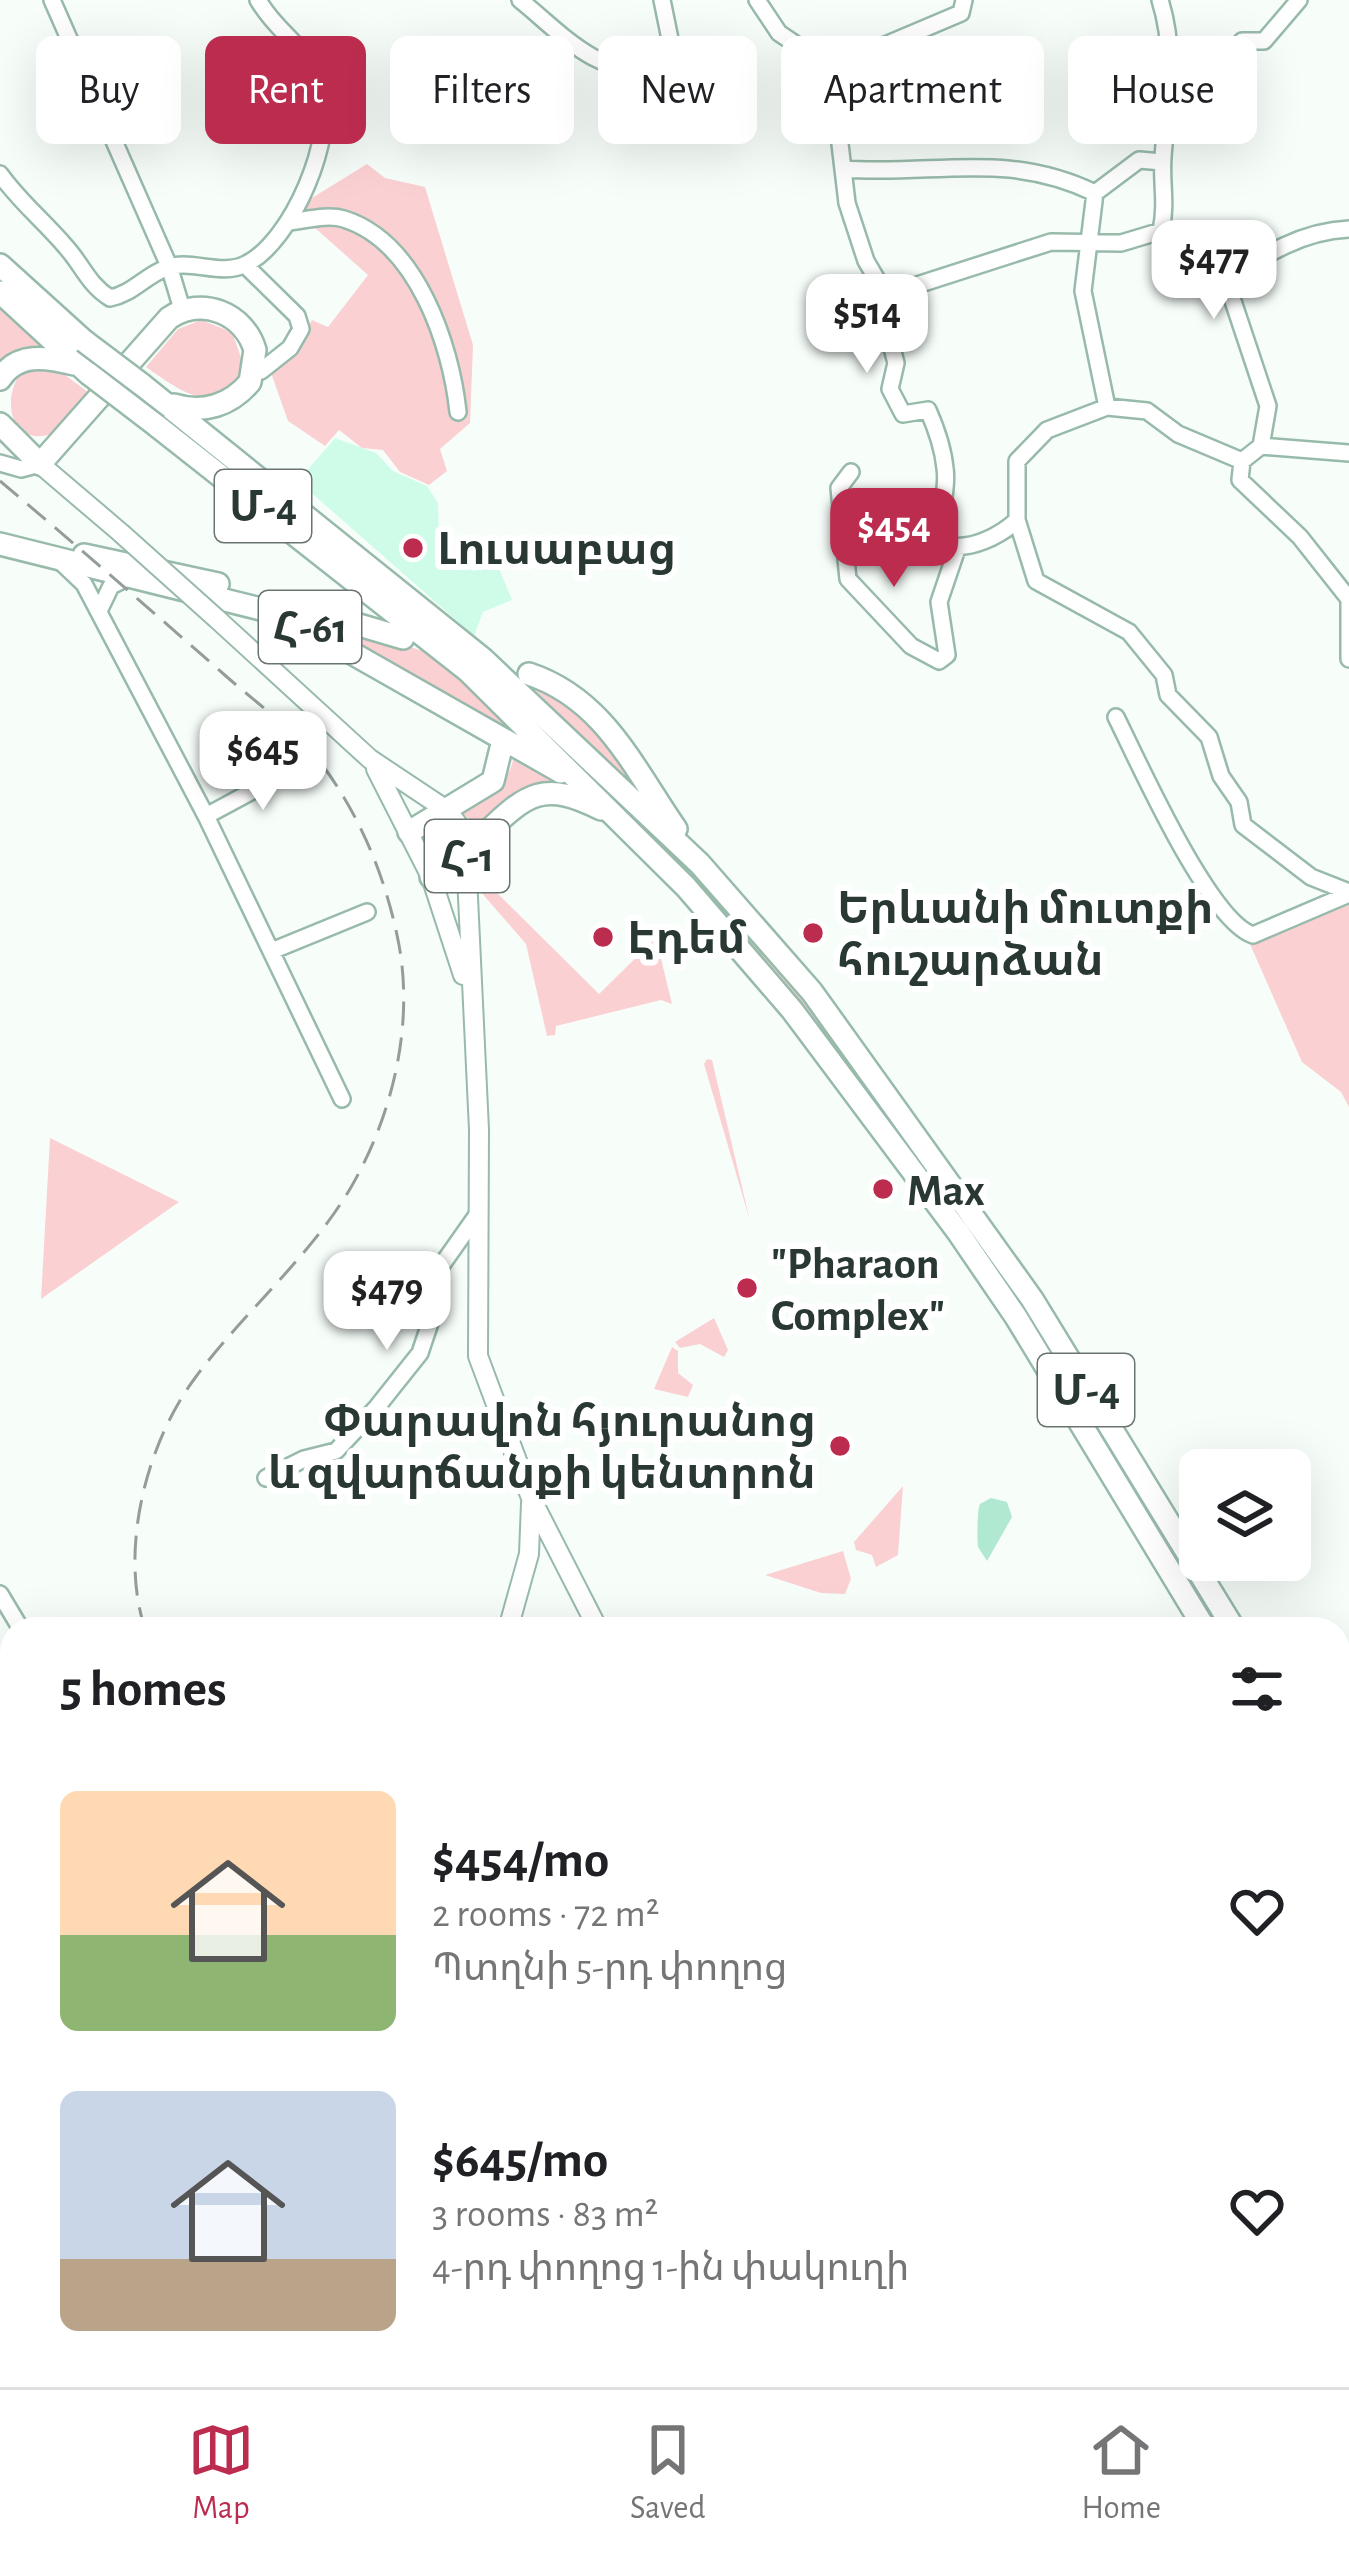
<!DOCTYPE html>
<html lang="en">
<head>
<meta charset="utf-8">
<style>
  body { margin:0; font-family:"Alegreya Sans","Noto Sans Armenian",sans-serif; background:#f2f2f2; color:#202124; height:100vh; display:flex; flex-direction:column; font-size:45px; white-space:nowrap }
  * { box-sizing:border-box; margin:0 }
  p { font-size:39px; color:#757577 }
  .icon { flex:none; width:66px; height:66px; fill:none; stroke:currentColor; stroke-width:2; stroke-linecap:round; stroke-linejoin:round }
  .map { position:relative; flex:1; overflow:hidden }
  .side { position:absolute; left:0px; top:1617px; width:1350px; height:771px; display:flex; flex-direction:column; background:#fff; border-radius:36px 36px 0 0; box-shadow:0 12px 48px #0002 }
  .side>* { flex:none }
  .hud { position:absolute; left:36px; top:36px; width:1278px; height:108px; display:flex; gap:24px }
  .fabs { position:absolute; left:1179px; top:1449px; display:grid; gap:24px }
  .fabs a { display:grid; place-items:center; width:132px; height:132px; border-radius:18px; background:#fff; box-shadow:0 12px 48px #0002; font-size:60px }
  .price { position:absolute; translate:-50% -102px; padding:0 27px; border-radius:24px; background:#fff; color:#222; font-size:39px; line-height:78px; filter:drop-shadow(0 3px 6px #0008) }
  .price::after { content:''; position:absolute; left:50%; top:72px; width:36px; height:27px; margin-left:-18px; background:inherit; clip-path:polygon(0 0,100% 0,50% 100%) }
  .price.selected { background:#bc2c4f; color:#fff }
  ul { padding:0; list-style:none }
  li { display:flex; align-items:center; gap:36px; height:300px; padding:0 60px }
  li span { display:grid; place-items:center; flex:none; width:336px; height:240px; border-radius:18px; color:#555 }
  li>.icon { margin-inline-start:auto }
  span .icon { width:144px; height:144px; fill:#fffc; stroke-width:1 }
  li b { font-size:51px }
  h2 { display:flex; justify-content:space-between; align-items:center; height:144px; padding:0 60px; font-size:51px }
  .chip { padding:0 42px; border-radius:18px; background:#fff; box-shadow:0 12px 48px #0002; font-size:42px; line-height:108px }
  .chip.selected { background:#bc2c4f; color:#fff }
  .tabs { display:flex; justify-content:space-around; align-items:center; height:168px; border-top:3px solid #e0e0e0; background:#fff; font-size:33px; color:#757577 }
  .tabs a { display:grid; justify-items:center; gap:6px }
  .tabs .selected { color:#bc2c4f }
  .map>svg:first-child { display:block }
</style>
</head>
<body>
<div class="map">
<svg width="1349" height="2387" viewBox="0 0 1349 2387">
  <rect width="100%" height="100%" fill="#f7fefa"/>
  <path fill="#cffce9" d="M335 438 376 453 393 471 427 486 438 503 439 536 472 571 498 566 512 600 483 612 474 636 298 481Z"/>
  <path fill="#fad0d3" d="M367 164 385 178 425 187 473 345 470 423 440 449 447 471 429 485 400 472 383 450 362 448 339 430 325 446 288 421 270 370 294 351 312 320 328 327 368 275 305 219 307 201Z
    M0 279C214 448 428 614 625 803 732 905 825 1023 913 1141L906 1146 603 791 0 289Z
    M0 306 46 349 0 368Z
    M201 320 232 332 243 363C228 426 178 390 146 367L178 329Z
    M26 368 57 369 92 395C81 407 67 429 51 434 7 448 0 390 26 368Z
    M298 613 430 653 545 758Z
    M541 684 581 709 657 811 533 688Z
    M514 752 557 780 517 792 475 833 473 822 461 812C487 803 513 780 514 752Z
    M481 877 599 994 656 938 672 1004 661 1000 556 1026 555 1035 547 1036 526 944 480 891Z
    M1349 899V1107L1341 1092 1302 1062 1249 942Z
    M707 1059 712 1060 750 1221 704 1064Z
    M50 1138 179 1202 41 1299Z
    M952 1195 1222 1629H1212L945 1200Z
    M714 1318 728 1350 724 1357 700 1344 680 1348 675 1342Z
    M672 1347 678 1351V1373L693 1385 688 1397 654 1389Z
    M903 1486 898 1555 876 1567 872 1555 856 1550 854 1542Z
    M843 1551 851 1579 845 1594 821 1593 765 1575Z"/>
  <path fill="#b0e8d1" d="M991 1498 1007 1502 1012 1517 987 1561 978 1547C977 1539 977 1510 980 1504Z"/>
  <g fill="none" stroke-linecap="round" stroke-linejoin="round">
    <g stroke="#98baab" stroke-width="20">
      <path id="minor" d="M52 0 169 266 182 309
        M520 0C560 32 598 78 652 68L670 39 662 0
        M757 0 779 33 831 68 847 203 866 261 886 295 1051 242 1121 243 1161 231
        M1160 0C1177 54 1167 103 1163 157 1161 184 1167 202 1161 231L1175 250 1198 259 1227 283 1268 406 1261 446 1242 461 1240 480 1300 537 1349 599
        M831 68 961 13 964 0
        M1170 115 1214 94 1225 61 1242 41H1264L1299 0
        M843 169C934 176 1006 150 1095 193
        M0 174C20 202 44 221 66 247 83 266 88 284 110 298 132 294 145 276 166 268 190 258 221 277 246 264 292 242 337 135 321 88 305 42 279 36 258 0
        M289 222C306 220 328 214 344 219 417 242 451 345 458 412
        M245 265 297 316 301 329 290 348 261 371 255 367
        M1227 283C1263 254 1303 231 1349 229
        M886 295 882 310 896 363 890 389 903 414 928 410C936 428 943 448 945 468 949 495 935 512 947 545 970 551 1000 536 1017 520V461L1047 430 1107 407 1147 411 1178 434 1242 461
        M1107 407 1083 291 1095 193 1139 160 1162 162
        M1261 446 1349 453
        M0 463 21 469 40 464
        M851 472 839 488 848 579 911 646 939 661 947 655 939 602 957 549
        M1017 520 1036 581 1129 632 1164 675 1168 695 1209 737 1221 776 1239 802 1243 825 1311 877 1349 892
        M63 564 84 584 206 816 342 1099
        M1349 603V659
        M99 611 111 586 127 578
        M1116 717C1139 763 1209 921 1253 935L1349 894
        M206 816 297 767
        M274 950 367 912
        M266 1478 304 1459 336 1451 377 1407 420 1353 434 1311V1276L477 1215
        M0 1594 21 1629
        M0 1847 12 1866
        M0 1902 12 1894
        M0 2059 12 2051
        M0 2225 12 2217
        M707 2376 714 2387
        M1234 2376 1240 2387
        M0 2387 21 2376
        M425 2387 426 2376"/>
    </g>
    <g stroke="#98baab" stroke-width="22">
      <path id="major" d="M40 464 121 533
        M217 619 370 759 448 811 465 834 479 1130 478 1356 531 1498 598 1629
        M376 769 431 877 463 975
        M508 1629 529 1554 531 1503
        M984 2376 990 2387"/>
    </g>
    <g stroke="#98baab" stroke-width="26">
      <path id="highway" d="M0 265 84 341
        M0 292 89 374
        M0 379C17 352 46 357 74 364
        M141 384 483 659 700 864 812 992 1032 1299 1234 1629
        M0 424 40 464 169 318C202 296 244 313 255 350L250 382C231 405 203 414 174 405
        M157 426 468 671 686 887 792 1010 958 1232 1016 1317 1205 1629
        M0 544 285 615 561 772
        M84 555 218 584
        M288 604 403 638
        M529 674C604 699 633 767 676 829
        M409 832 493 781 503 740
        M431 877C448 863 468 850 484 835 527 793 544 780 601 809
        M1338 1769 1349 1781
        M1338 1801 1349 1813"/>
    </g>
    <use href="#minor" stroke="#fff" stroke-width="15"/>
    <use href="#major" stroke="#fff" stroke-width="18"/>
    <use href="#highway" stroke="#fff" stroke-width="21"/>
    <path stroke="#939d99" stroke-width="3" stroke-dasharray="24 12" stroke-linecap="butt" d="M0 481C76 545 152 611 227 677 260 706 300 734 326 770 363 822 387 882 399 945 414 1027 392 1117 350 1189 308 1259 243 1313 195 1378 146 1444 119 1550 145 1629
      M671 2376 679 2387"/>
    <g stroke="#98baab" stroke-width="22" stroke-linecap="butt">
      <path id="major-bridge" d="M121 533 217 619"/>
    </g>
    <g stroke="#98baab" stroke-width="26" stroke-linecap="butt">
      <path id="highway-bridge" d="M84 341 141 384
        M89 374 157 426"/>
    </g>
    <use href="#major-bridge" stroke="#fff" stroke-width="18"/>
    <use href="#highway-bridge" stroke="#fff" stroke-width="21"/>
  </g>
  <g fill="#bc2c4f" stroke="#fff" stroke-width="4.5">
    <circle cx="413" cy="548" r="12"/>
    <circle cx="813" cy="933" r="12"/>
    <circle cx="603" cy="937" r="12"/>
    <circle cx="883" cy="1189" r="12"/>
    <circle cx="747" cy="1288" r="12"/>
    <circle cx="840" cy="1446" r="12"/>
  </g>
  <g text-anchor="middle" stroke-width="12" stroke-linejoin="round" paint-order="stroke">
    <g fill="#fff" stroke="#6a7470" stroke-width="3">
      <rect x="215" y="470" width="96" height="72" rx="9"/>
      <rect x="259" y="591" width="102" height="72" rx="9"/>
      <rect x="425" y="820" width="84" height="72" rx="9"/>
      <rect x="1038" y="1354" width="96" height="72" rx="9"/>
    </g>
    <g font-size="42" font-weight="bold" fill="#2a3833">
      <text x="263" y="521">Մ-4</text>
      <text x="310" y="642">Հ-61</text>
      <text x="467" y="871">Հ-1</text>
      <text x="1086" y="1405">Մ-4</text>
    </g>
    <g font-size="45" font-weight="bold" fill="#2a3833" stroke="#fff" text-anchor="start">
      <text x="437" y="564">Լուսաբաց</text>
      <text x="837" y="923">Երևանի մուտքի<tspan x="837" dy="52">հուշարձան</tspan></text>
      <text x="627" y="953">Էդեմ</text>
      <text x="907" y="1205">Max</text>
      <text x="771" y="1278">"Pharaon<tspan x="771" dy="52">Complex"</tspan></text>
      <text x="816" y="1436" text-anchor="end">Փարավոն հյուրանոց<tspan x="816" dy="52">և զվարճանքի կենտրոն</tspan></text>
    </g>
  </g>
</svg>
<div class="fabs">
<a><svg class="icon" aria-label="layers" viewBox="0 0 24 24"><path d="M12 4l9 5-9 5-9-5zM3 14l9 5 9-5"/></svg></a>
</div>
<b class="price" style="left:1214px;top:322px">$477</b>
<b class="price" style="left:867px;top:376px">$514</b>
<b class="price selected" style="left:894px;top:590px">$454</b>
<b class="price" style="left:263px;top:813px">$645</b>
<b class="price" style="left:387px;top:1353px">$479</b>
<div class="hud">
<a class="chip">Buy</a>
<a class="chip selected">Rent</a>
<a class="chip">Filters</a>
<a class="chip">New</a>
<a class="chip">Apartment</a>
<a class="chip">House</a>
</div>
<section class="side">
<h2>5 homes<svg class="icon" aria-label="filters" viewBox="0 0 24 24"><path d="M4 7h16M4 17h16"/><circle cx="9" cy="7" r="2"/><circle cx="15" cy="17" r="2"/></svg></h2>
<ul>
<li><span style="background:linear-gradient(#ffd9b3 60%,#8fb573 0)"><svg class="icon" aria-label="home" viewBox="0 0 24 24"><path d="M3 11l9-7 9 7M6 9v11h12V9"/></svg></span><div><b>$454/mo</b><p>2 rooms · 72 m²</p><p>Պտղնի 5-րդ փողոց</p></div><svg class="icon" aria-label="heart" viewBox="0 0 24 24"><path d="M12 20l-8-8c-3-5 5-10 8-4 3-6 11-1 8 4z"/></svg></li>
<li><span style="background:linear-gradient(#c9d6e8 70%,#b9a48a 0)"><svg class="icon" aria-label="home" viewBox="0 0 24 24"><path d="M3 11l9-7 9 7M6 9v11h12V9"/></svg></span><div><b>$645/mo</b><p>3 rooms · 83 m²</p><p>4-րդ փողոց 1-ին փակուղի</p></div><svg class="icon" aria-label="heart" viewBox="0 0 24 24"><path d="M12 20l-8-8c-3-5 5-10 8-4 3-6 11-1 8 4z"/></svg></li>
</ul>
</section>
</div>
<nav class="tabs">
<a class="selected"><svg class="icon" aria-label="map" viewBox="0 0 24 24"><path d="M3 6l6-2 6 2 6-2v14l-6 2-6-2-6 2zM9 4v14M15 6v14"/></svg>Map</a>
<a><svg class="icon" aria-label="saved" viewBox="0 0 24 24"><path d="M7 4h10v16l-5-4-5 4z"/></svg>Saved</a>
<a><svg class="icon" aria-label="home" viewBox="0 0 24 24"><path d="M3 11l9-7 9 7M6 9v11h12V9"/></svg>Home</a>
</nav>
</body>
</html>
